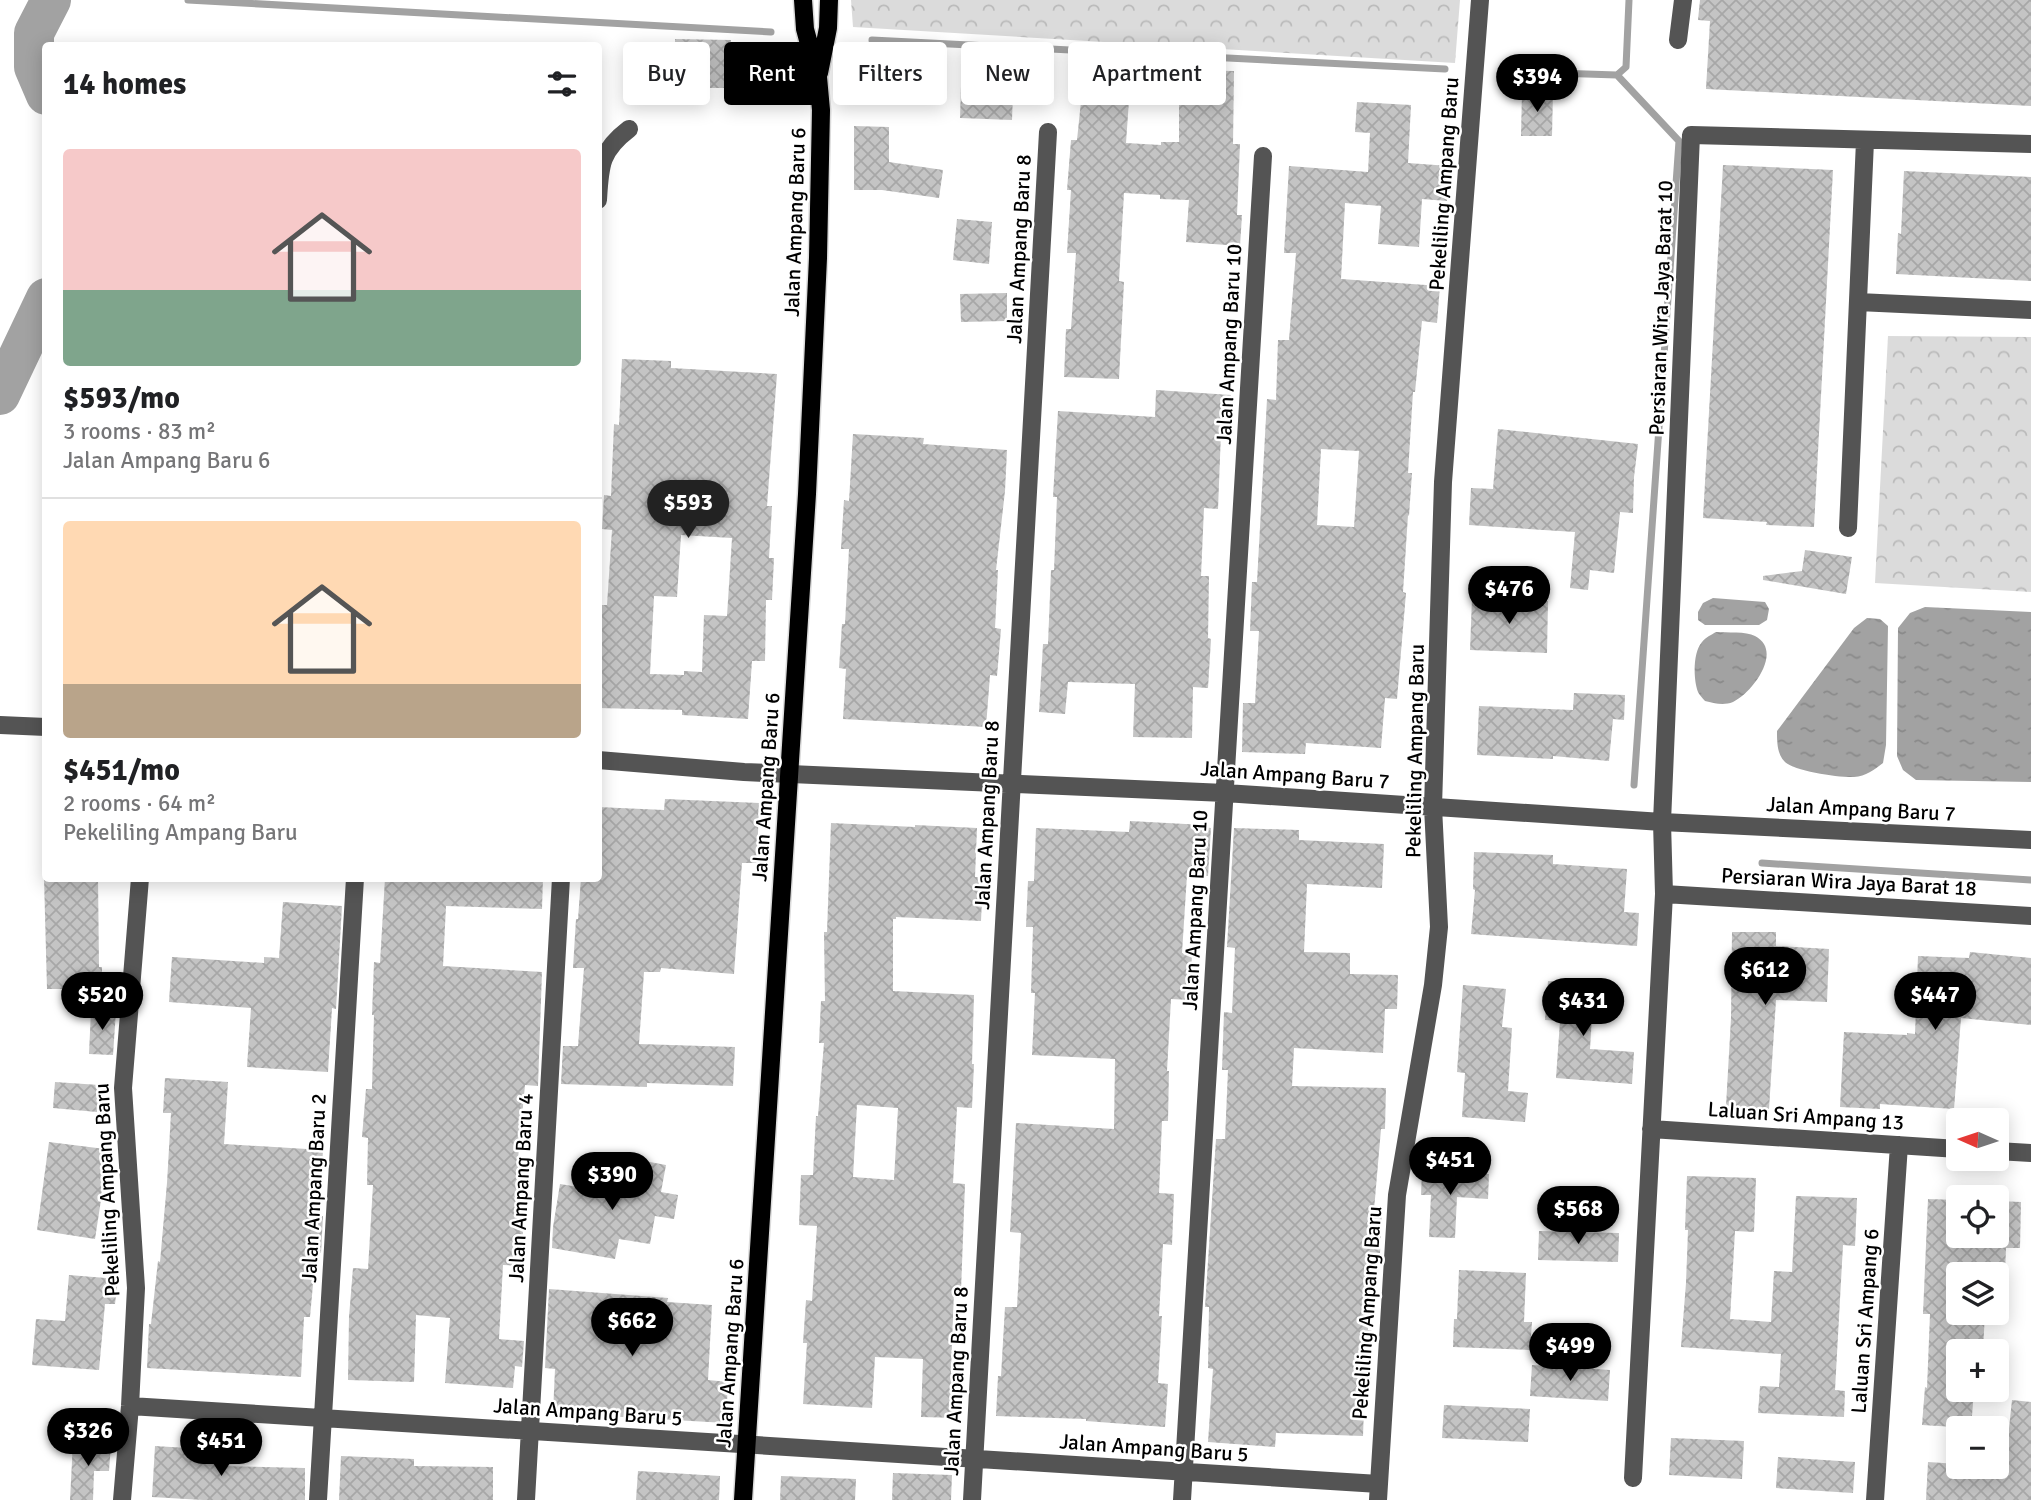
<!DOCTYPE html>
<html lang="en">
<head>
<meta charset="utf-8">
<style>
  body { margin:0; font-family:Signika,sans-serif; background:#f6f6f6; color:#202124; height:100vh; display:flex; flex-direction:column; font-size:26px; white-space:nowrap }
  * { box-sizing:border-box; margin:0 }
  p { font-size:23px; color:#757577 }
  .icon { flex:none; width:38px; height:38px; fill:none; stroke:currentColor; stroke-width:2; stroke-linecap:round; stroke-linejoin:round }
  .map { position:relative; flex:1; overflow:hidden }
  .side { position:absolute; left:42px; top:42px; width:560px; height:840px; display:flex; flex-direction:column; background:#fff; border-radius:7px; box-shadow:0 4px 18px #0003 }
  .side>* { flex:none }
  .hud { position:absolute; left:623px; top:42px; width:665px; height:63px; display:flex; gap:14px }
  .needle { width:46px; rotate:273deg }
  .fabs { position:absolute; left:1946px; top:1108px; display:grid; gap:14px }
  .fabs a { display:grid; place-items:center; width:63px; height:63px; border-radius:7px; background:#fff; box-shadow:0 4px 18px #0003; font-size:35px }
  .price { position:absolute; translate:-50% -60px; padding:0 16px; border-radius:24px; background:#000; color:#fff; font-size:23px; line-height:46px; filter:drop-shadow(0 2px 4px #0008) }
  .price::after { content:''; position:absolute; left:50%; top:42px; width:21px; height:16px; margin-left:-10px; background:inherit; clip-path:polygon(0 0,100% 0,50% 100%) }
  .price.selected { background:#222; color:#fff }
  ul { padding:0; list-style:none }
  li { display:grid; align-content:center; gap:14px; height:371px; padding:0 21px }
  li+li { border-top:2px solid #e0e0e0 }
  li span { display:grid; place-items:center; height:217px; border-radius:7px; color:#555 }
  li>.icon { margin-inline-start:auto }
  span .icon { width:126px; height:126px; fill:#fffc; stroke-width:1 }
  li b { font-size:30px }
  h2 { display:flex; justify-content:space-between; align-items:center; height:84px; padding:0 21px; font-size:30px }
  .chip { padding:0 24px; border-radius:7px; background:#fff; box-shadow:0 4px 18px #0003; font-size:24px; line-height:63px }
  .chip.selected { background:#000; color:#fff }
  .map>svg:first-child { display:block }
</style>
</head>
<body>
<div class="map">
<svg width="2031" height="1500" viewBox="0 0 2031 1500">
  <defs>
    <pattern id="forest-crowns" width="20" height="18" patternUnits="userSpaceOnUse" patternTransform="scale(1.75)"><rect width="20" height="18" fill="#dbdbdb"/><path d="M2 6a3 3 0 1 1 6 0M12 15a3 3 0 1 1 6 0" fill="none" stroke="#bababa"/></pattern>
    <pattern id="water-ripples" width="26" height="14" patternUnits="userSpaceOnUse" patternTransform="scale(1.75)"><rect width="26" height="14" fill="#a2a2a2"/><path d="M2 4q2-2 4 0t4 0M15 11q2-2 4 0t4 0" fill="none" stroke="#8a8a8a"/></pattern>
    <pattern id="building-cross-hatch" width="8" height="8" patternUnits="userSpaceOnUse" patternTransform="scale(1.75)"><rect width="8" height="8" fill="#c4c4c4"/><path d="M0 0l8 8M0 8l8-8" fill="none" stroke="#a7a7a7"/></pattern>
  </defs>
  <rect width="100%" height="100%" fill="#fff"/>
  <path fill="url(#forest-crowns)" d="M851 0H1460L1455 63 853 27Z
    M1888 336 2031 337V592L1875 583Z"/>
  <path fill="url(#water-ripples)" d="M1713 598 1765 602 1769 609 1767 620 1759 625H1705L1698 620V612L1703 603Z
    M1925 607 2031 612V782L1916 780 1903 770 1897 756 1898 628 1910 613Z
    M1867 618 1880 619 1888 626 1886 745 1883 763C1874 770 1866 776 1854 777 1841 778 1794 771 1785 762 1777 754 1777 742 1777 731L1854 628Z
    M1716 632C1727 633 1746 631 1755 636 1784 651 1752 693 1733 702 1723 706 1714 703 1705 701 1703 699 1699 694 1698 692 1693 679 1693 652 1702 642 1706 637 1711 635 1716 632Z"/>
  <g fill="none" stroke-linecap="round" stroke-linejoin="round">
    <path stroke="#a2a2a2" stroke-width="7" d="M188 0 771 32
      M872 40 1445 69
      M1523 72 1617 75 1679 141 1634 785
      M1617 75 1626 67 1629 0
      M1762 863 2031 880"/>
    <path stroke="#a2a2a2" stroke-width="40" d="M46 95 34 67V33L51 0
      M0 395 46 298"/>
  </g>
  <path fill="url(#building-cross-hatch)" fill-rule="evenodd" d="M1700 0H2031V106L1706 89 1710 21 1698 20Z
    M675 39 731 40V88H704V72H675Z
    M773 54 799 55 798 104H772Z
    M962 55 994 57 992 92 1013 93 1012 120 960 118Z
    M1179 70 1234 71 1233 144H1240L1237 215H1242L1240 246 1186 242 1189 200 1160 199V195L1124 193 1119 281 1124 282 1119 379 1064 377 1066 329H1071L1076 253H1067L1071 190H1067L1071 140H1077L1083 82 1130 86 1126 143 1161 145V142H1179Z
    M1522 91 1553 92 1552 136H1521Z
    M1357 102 1411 105 1408 163 1449 166 1447 201 1422 199 1419 247 1378 244 1381 206 1345 203 1341 279 1440 286 1437 323 1422 321 1415 392H1413L1408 473H1412L1409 516 1408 515 1403 592 1406 593 1397 699 1385 698 1381 748 1306 743 1305 754 1242 752 1243 703H1255L1259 631H1250L1252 582H1257L1267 399 1276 400 1278 340H1289L1296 253H1284L1289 166 1368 172 1370 133 1355 132ZM1321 449 1359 451 1354 527 1317 525Z
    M854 126 889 127V162L943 170 939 198 882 190H854Z
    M1723 165 1833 170 1814 527 1766 525 1767 522 1703 518Z
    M1904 171 2031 177V281L1896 274 1898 233 1901 234Z
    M957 219 992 222 989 264 953 260Z
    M1007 293V321L961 322 960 294Z
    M622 359 671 361V368L777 374 767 506H772L769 558H774L772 600H766L765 661H752L748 719 682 715V710L598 708 600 605H607L612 530 602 529 604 495 611 496 614 424 619 425ZM681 535 732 538 727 616 704 615 702 672 684 671V675L650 674 654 596 677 597Z
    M1156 390 1231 395 1229 433 1221 432 1218 509 1204 508 1201 576H1209L1208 638 1211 639 1208 688 1193 687 1192 738 1133 737 1135 684 1068 682 1065 714 1039 712 1043 644H1048L1051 570H1054L1057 497H1053L1058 411 1155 417Z
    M1498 429 1638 444 1634 477 1633 513 1620 512 1614 573 1590 570 1588 590 1570 588 1575 532 1469 525 1471 488 1493 489Z
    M853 434 924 438 923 444 1007 450 1005 491 996 570H998L995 628 1001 629 997 676 990 675 986 727 843 719 846 669 839 668 842 624H845L849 549H841L844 500 849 501Z
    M1805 550 1852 557 1846 594 1763 580V576L1802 571Z
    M1472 598 1548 601 1547 653 1470 650Z
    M1574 693 1625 695 1624 720 1613 719 1609 761 1553 756V759L1477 755 1479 706 1573 710Z
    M665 799 759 803 757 863H742L734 974 661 968 660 972H644L639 1044 735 1047 733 1086 647 1083V1087L561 1084 563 1046H578L584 968H573L576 919H578L581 878H598V807L664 810Z
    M1130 821 1204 825V827L1211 828 1208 876 1187 875 1182 953 1192 954 1190 1000 1171 999 1167 1071H1169L1168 1121H1162L1159 1193 1174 1194 1172 1245 1163 1244 1159 1316H1162L1158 1383 1168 1384 1165 1427 1086 1421V1419L996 1416 998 1376H1001L1005 1307H1017L1021 1233 1010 1232 1016 1123 1114 1129 1115 1059 1032 1055 1035 993H1031L1033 927H1026L1028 881H1034L1036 828 1129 832Z
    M831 823 915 827V825L977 828 975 877H983L981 921 896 917V919H893V991L974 995 972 1064H974L972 1108 957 1107 953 1183 965 1184 961 1291 954 1290 951 1373H960L959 1418 921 1417 923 1359 875 1357 872 1408 803 1404 807 1343H803L806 1300 812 1301 817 1226 799 1225 801 1175H813L816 1116H818L824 1043H819L821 1001H825L824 932H827ZM857 1105 898 1108 894 1180 853 1177Z
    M1234 828 1299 830V840L1384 844 1382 888 1307 884 1304 952 1350 953V974L1398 975 1397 1009H1385L1383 1053 1294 1048 1292 1086 1386 1088 1385 1129H1381L1374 1210H1382L1380 1253H1372L1368 1330 1372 1331 1371 1379H1365L1363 1436 1276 1433 1275 1447 1208 1442 1213 1369 1208 1368 1209 1307H1205L1206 1292 1216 1139H1225L1228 1070H1222L1224 1012 1232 1013 1235 948 1227 947Z
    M1474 852 1553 855V864L1627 869 1624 912 1639 913 1637 946 1471 934 1475 890 1473 889Z
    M44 878H98L99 967H102V989H47Z
    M385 878H543L542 909 446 906 443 966 542 972 538 1086 525 1085 518 1159H525L522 1266 503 1265 499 1339 524 1341 522 1367 515 1366 513 1388 445 1383 450 1318 416 1315 414 1382 348 1380 349 1317 353 1268 368 1269 373 1185H367L368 1138 362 1137 366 1089H372L374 1015H372L374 962 380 963Z
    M283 902 342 906 336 1009 332 1008 328 1072 247 1067 251 1008 169 1002 172 957 264 963V957L279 958Z
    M1732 932H1776V946L1829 949 1827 1002 1776 1000 1769 1109 1726 1106 1731 1018Z
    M1970 952 2031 958V1025L1961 1018 1954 1109 1880 1104V1109L1840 1107 1844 1032 1907 1035V1033L1915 1034 1918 956 1969 958Z
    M1548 981 1594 984 1590 1049 1634 1052 1632 1084 1556 1078 1560 1021 1545 1020Z
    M1463 985 1506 989 1502 1027 1512 1028 1508 1091 1528 1093 1525 1122 1462 1117 1465 1073 1457 1072Z
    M91 1010 116 1011 113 1055 89 1054Z
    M165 1078 228 1082 224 1144 323 1150 319 1216H323L321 1253 316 1252 310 1317H304L301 1377 147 1368 149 1324H151L158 1261 160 1262 167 1183 171 1113H163Z
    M55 1082 99 1085 97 1112 53 1108Z
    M49 1142 105 1149 101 1200 95 1239 37 1230Z
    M628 1158 666 1165 661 1192 678 1195 674 1219 655 1216 650 1244 619 1239 615 1259 552 1248 553 1227 560 1184 621 1194Z
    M1422 1170 1489 1174 1488 1199 1457 1197 1455 1238 1429 1237 1431 1195H1421Z
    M1687 1176 1756 1178 1754 1232 1735 1231 1730 1319 1771 1322 1774 1271 1792 1272 1796 1196 1857 1198 1855 1246 1843 1245 1835 1390 1845 1391 1844 1417 1758 1413 1760 1386 1779 1387 1781 1354 1681 1347 1686 1283 1688 1230H1685Z
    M1928 1199 1958 1200V1236H1997V1201L2021 1202 2020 1248H2006L2005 1274H1958V1312H1985L1983 1351H1958V1390L1974 1391 1971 1428 1922 1425 1925 1387 1927 1388 1930 1314H1923Z
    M1539 1231 1619 1233 1618 1262 1538 1260Z
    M1459 1270 1526 1273 1524 1322H1532L1530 1350 1453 1347 1454 1319H1457Z
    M69 1275 118 1279 115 1304H105L99 1370 32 1365 36 1319 65 1321Z
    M549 1289 668 1298 667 1302 712 1305 708 1380 728 1382 726 1423 553 1413 555 1369 545 1368Z
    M1532 1365 1610 1370 1608 1401 1530 1396Z
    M2012 1400 2031 1402V1500H1926L1928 1462 1958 1464V1466H2005Z
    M1444 1405 1530 1409 1528 1442 1442 1438Z
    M1671 1438 1744 1441 1742 1479 1669 1475Z
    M73 1442 111 1444 109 1471H94L93 1500H70Z
    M155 1446 219 1450 218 1466 305 1468V1500H203L152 1497Z
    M341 1456 414 1459V1466L493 1467V1500H339Z
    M1778 1457 1855 1462 1853 1493 1776 1488Z
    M638 1471 720 1476 719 1500H636Z
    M893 1473 952 1475 951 1500H892Z
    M781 1476 856 1479 855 1500H780Z"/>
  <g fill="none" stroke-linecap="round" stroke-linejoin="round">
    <g stroke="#dbdbdb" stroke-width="21">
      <path id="major" d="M819 73 828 28 829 0
        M743 1500 807 494 818 258 821 110 818 77 805 29 803 0"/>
    </g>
    <path stroke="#545454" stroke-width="18" d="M1678 40 1683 0
      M598 200C600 166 600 151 629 129
      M1858 302 2031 310
      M1848 528 1865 141
      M0 725 46 727
      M598 760 744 772 1225 793 1662 822 2031 840
      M1664 894 2031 916
      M1651 1129 1958 1149
      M1997 1151 2031 1153
      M130 1406 1379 1484
      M1633 1478 1664 894 1662 822 1691 135 2031 144
      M122 1500 130 1406 136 1288 123 1088 140 878
      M318 1500 355 878
      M526 1500 561 878
      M972 1500 1048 132
      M1182 1500 1263 156
      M1378 1500 1397 1195 1433 985 1439 927 1433 807 1443 482 1480 0
      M1875 1500 1899 1145"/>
    <use href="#major" stroke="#000" stroke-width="18"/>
  </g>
  <g text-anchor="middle" stroke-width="5" stroke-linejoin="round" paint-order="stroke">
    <g font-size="21" fill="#000" stroke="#fff">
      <text transform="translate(1444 184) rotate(-86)" y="7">Pekeliling Ampang Baru</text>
      <text transform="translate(795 222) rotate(-88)" y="7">Jalan Ampang Baru 6</text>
      <text transform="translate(1019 249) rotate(-87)" y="7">Jalan Ampang Baru 8</text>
      <text transform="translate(1661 308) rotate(-88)" y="7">Persiaran Wira Jaya Barat 10</text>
      <text transform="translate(1229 344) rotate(-87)" y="7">Jalan Ampang Baru 10</text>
      <text transform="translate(1415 751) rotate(-89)" y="7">Pekeliling Ampang Baru</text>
      <text transform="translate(1295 775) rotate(4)" y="7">Jalan Ampang Baru 7</text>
      <text transform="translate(766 787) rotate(-86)" y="7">Jalan Ampang Baru 6</text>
      <text transform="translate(1861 809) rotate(3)" y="7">Jalan Ampang Baru 7</text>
      <text transform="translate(987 815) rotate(-87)" y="7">Jalan Ampang Baru 8</text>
      <text transform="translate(1849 882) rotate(3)" y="7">Persiaran Wira Jaya Barat 18</text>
      <text transform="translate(1195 910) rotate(-87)" y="7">Jalan Ampang Baru 10</text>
      <text transform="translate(1806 1116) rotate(4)" y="7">Laluan Sri Ampang 13</text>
      <text transform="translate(314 1188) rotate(-87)" y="7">Jalan Ampang Baru 2</text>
      <text transform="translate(521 1188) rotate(-87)" y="7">Jalan Ampang Baru 4</text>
      <text transform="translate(107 1190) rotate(-93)" y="7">Pekeliling Ampang Baru</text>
      <text transform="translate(1367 1313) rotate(-86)" y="7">Pekeliling Ampang Baru</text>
      <text transform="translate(1865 1321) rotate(-86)" y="7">Laluan Sri Ampang 6</text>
      <text transform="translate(730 1353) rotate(-86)" y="7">Jalan Ampang Baru 6</text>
      <text transform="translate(956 1381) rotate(-87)" y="7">Jalan Ampang Baru 8</text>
      <text transform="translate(588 1412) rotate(4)" y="7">Jalan Ampang Baru 5</text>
      <text transform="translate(1154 1448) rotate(4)" y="7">Jalan Ampang Baru 5</text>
    </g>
  </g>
</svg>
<div class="fabs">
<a><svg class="needle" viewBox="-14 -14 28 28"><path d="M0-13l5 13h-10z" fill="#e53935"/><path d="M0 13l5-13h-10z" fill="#757577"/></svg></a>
<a><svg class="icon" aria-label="locate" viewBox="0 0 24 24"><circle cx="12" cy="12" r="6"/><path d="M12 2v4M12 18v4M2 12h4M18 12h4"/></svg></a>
<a><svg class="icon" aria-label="layers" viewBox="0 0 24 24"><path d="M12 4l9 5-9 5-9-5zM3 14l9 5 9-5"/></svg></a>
<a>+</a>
<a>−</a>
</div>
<b class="price" style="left:1537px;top:114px">$394</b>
<b class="price selected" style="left:688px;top:540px">$593</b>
<b class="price" style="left:1509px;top:626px">$476</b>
<b class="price" style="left:1765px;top:1007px">$612</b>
<b class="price" style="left:102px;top:1032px">$520</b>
<b class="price" style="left:1935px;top:1032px">$447</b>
<b class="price" style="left:1583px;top:1038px">$431</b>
<b class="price" style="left:1450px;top:1197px">$451</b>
<b class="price" style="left:612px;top:1212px">$390</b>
<b class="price" style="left:1578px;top:1246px">$568</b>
<b class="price" style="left:632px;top:1358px">$662</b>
<b class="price" style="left:1570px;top:1383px">$499</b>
<b class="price" style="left:88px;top:1468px">$326</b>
<b class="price" style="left:221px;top:1478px">$451</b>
<div class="hud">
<a class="chip">Buy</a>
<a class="chip selected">Rent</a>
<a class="chip">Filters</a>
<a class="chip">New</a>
<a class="chip">Apartment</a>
</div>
<section class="side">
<h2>14 homes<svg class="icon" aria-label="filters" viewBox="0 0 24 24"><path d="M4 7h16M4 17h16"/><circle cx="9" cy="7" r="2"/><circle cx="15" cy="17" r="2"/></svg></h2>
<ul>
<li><span style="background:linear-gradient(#f6c9c9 65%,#7fa58c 0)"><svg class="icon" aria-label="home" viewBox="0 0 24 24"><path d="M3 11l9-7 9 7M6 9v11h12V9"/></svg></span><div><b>$593/mo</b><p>3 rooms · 83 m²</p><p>Jalan Ampang Baru 6</p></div></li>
<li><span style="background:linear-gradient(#ffd9b3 75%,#b9a48a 0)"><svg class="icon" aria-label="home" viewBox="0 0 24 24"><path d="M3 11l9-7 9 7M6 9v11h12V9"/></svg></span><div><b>$451/mo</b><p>2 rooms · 64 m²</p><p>Pekeliling Ampang Baru</p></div></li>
</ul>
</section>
</div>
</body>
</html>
